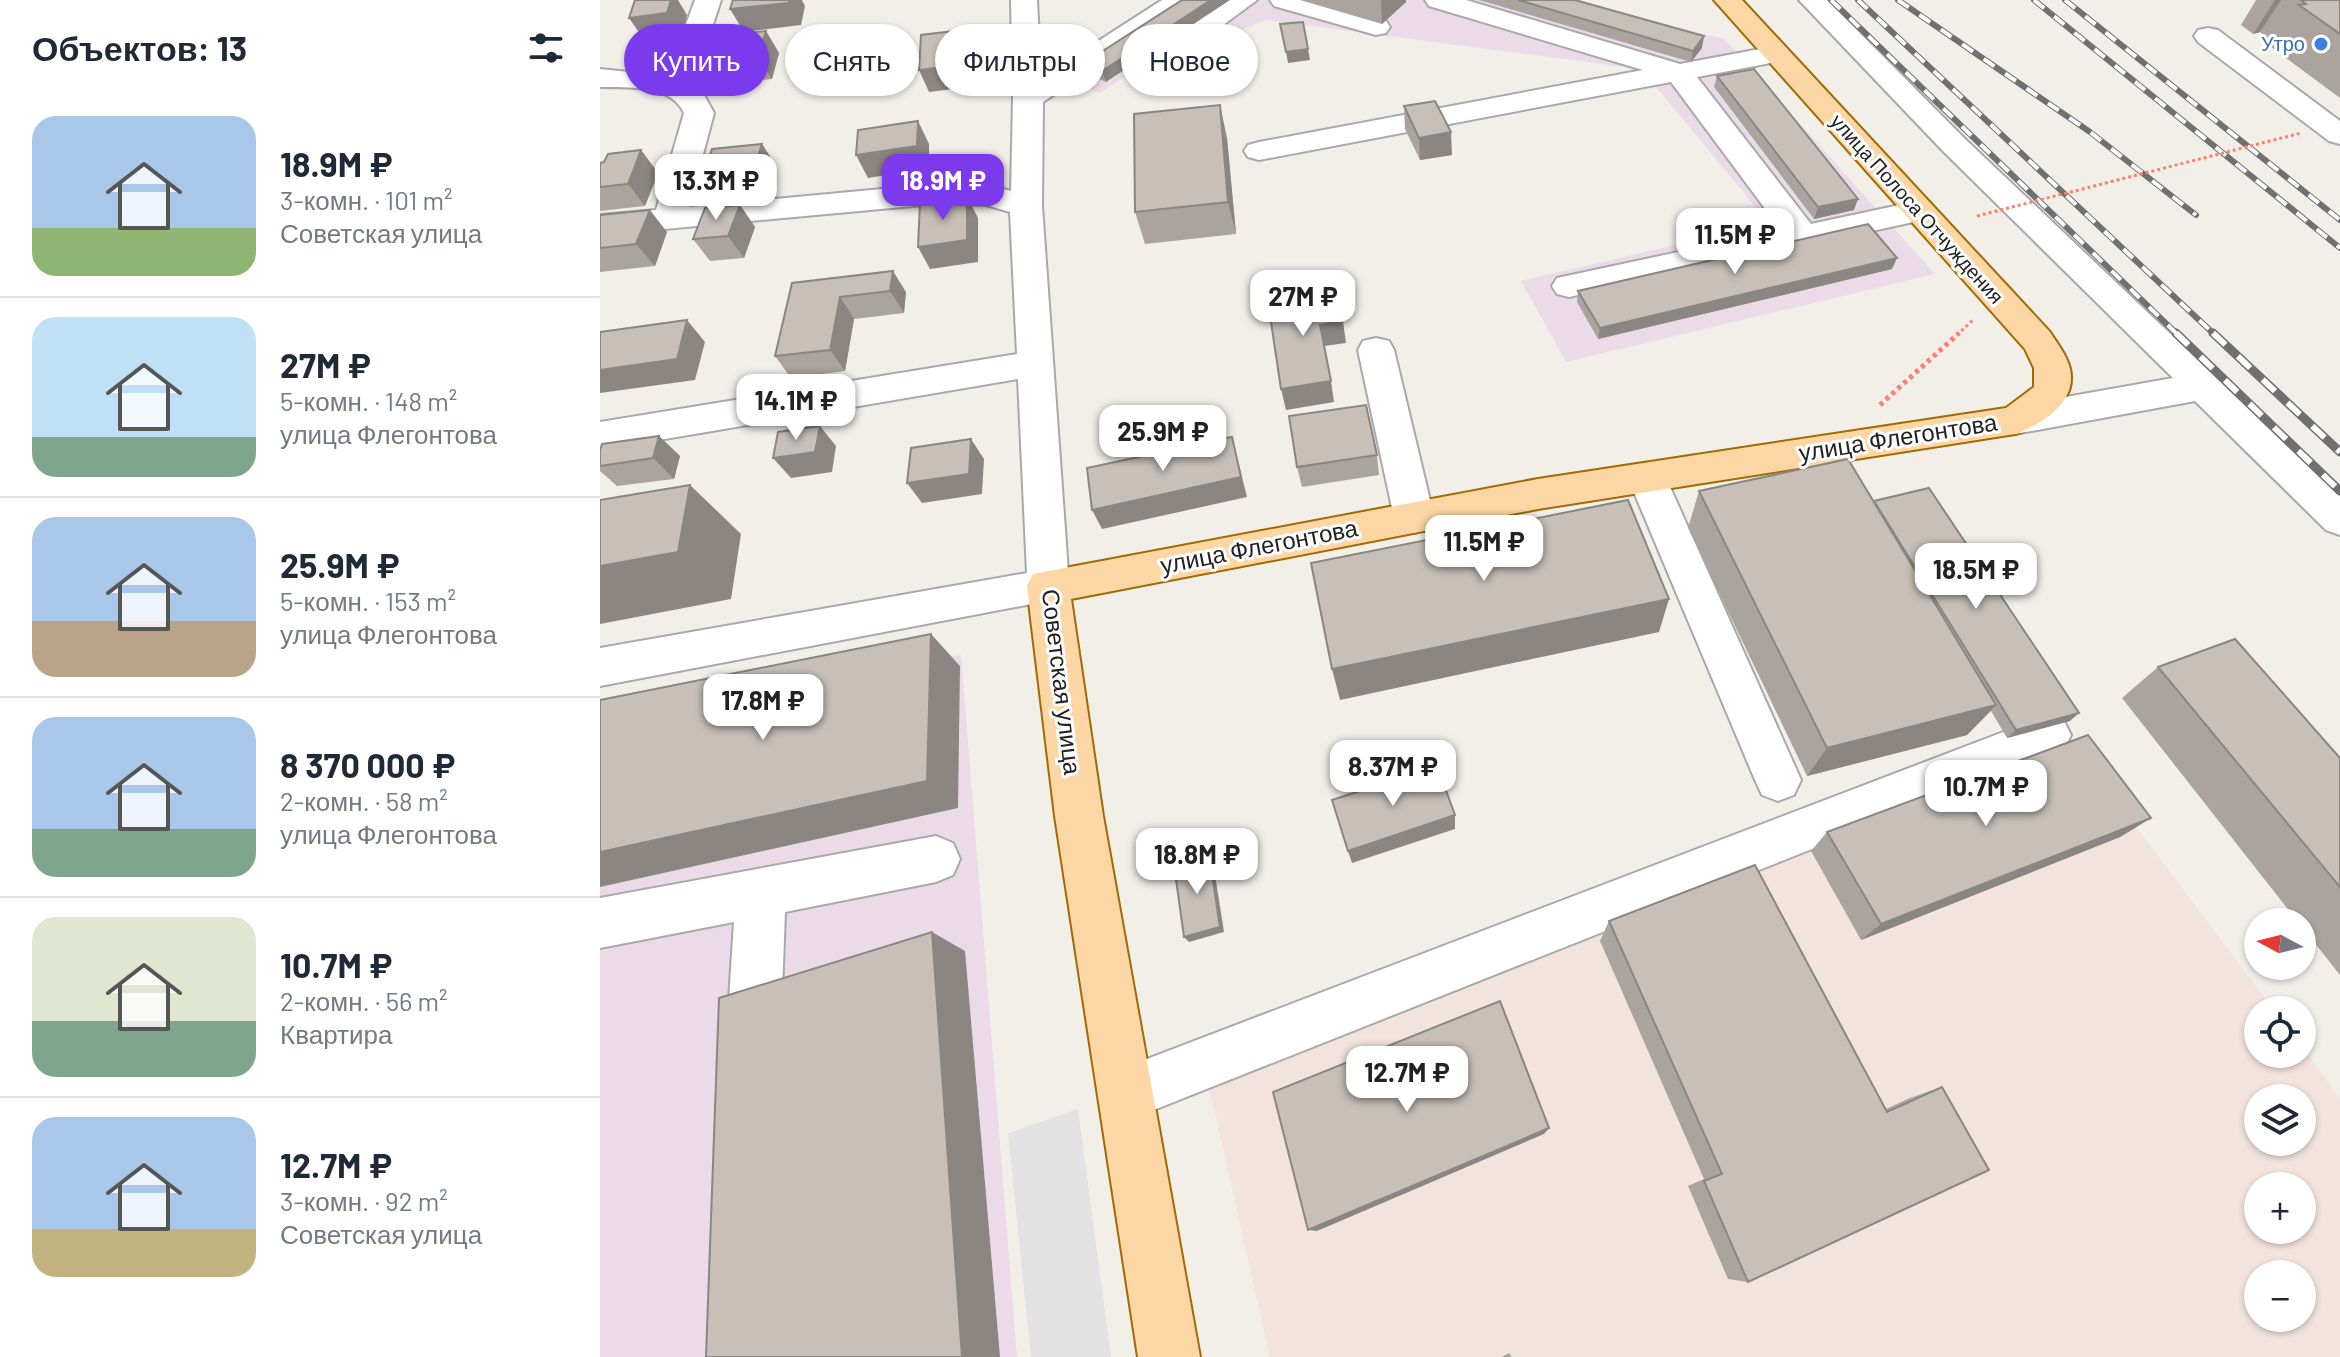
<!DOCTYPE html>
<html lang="ru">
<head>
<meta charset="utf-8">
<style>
  body { margin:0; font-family:Barlow,sans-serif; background:#f6f6f7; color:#1f2937; height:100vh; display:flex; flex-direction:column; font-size:30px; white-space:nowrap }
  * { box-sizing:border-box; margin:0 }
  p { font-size:26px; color:#747a83 }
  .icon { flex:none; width:44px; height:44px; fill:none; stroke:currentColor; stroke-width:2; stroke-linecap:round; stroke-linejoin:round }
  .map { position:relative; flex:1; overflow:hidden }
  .side { display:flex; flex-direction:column; background:#fff; width:600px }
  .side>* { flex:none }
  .hud { position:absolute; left:24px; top:24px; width:760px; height:72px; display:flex; gap:16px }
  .needle { width:52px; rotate:277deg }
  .controls { position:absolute; left:1644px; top:908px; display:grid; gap:16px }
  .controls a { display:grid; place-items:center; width:72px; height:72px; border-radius:50%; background:#fff; box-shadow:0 2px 6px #0004; font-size:40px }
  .price { position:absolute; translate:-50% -68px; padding:0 18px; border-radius:16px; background:#fff; color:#222; font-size:26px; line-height:52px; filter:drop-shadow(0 2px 4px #0008) }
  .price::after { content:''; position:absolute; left:50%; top:48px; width:24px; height:18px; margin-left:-12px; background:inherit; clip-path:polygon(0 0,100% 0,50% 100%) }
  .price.active { background:#7c3aed; color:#fff }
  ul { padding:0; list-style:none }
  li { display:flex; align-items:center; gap:24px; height:200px; padding:0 32px }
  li+li { border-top:2px solid #e0e1e3 }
  li span { display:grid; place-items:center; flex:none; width:224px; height:160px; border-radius:24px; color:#555 }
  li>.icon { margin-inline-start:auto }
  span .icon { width:96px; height:96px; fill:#fffc; stroke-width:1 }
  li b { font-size:34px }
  h2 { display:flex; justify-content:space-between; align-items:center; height:96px; padding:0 32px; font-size:34px }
  .chip { padding:0 28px; border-radius:36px; background:#fff; box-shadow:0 2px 6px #0004; font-size:28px; line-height:72px }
  .chip.active { background:#7c3aed; color:#fff }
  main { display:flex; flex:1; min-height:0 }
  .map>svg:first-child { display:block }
</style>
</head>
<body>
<main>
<section class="side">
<h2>Объектов: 13<svg class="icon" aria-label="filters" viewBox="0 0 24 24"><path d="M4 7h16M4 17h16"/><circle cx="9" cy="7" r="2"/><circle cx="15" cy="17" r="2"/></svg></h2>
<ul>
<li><span style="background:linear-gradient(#a9c7e8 70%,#8fb573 0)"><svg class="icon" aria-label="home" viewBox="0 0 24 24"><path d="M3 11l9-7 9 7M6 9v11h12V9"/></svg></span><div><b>18.9M ₽</b><p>3-комн. · 101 m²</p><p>Советская улица</p></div></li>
<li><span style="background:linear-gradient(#bfe0f5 75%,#7fa58c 0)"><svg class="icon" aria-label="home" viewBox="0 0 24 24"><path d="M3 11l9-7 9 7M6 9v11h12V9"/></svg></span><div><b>27M ₽</b><p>5-комн. · 148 m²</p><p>улица Флегонтова</p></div></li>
<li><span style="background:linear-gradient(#a9c7e8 65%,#b9a48a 0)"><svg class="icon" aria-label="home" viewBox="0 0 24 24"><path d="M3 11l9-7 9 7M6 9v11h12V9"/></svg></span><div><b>25.9M ₽</b><p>5-комн. · 153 m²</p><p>улица Флегонтова</p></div></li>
<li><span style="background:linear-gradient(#a9c7e8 70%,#7fa58c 0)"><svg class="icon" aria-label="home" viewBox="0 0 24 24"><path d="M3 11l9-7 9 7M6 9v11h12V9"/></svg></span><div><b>8 370 000 ₽</b><p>2-комн. · 58 m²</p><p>улица Флегонтова</p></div></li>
<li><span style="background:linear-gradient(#dfe7d0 65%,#7fa58c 0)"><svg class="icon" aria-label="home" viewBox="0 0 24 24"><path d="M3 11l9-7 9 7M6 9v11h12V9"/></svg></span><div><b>10.7M ₽</b><p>2-комн. · 56 m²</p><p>Квартира</p></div></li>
<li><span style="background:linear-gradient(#a9c7e8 70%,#c2b280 0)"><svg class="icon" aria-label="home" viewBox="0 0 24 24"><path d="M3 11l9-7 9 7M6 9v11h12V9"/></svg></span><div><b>12.7M ₽</b><p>3-комн. · 92 m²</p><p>Советская улица</p></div></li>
</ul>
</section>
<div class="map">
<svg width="1740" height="1357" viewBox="0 0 1740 1357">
  <rect width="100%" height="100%" fill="#f2efe9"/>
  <path fill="#ebdbe8" d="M566 0H972L1124 39 1335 274 966 362 921 281 1169 223 1041 69 667 20 531 72 500 93 453 73Z
    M361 655 417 1357H0V721Z"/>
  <path fill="#f3e3dd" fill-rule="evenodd" d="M1469 738 1674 1010H1658V1054H1702V1047L1740 1098V1357H670L598 1038ZM1658 1098H1702V1142H1658ZM1658 1186H1702V1230H1658ZM1658 1274H1702V1318H1658Z"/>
  <path fill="#e2e2e2" d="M478 1109 511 1357H431L408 1133Z"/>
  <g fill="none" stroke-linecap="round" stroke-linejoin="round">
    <g stroke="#a9a9a9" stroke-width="4">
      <path id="minor" d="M95 0H121L93 85 104 95 114 113 89 207 335 184 387 185 411 191 413 99 411 0H437L441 78 562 0H593L443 102 442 206 469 586 463 598 0 686V648L427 573 418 379 0 450V422L417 354 410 212 386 205 335 204 0 235V215L56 210 84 113C70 83 28 88 0 87V69L67 76Z
        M626 0H657L569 65H549L545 59 549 53Z
        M670 0H712L786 21 790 27 786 33 776 35 674 6Z
        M825 0H866L1080 64 1176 46 1186 48 1190 54 1186 60 1097 77 1211 224 1318 201 1329 204 1334 211 1329 218 1318 221 969 297 957 294 952 286 957 278 1181 230 1071 82 659 160 648 157 644 151 648 145 659 142 1043 70 829 6Z
        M1199 0H1227L1365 139 1740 495V535L1726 530 1595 401 1415 434 1402 430 1396 420 1402 410 1415 406 1573 378 1343 151Z
        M1608 28 1618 30 1740 121V144L1729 141 1598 42 1594 36 1598 30Z
        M776 338 789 341 794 350 834 517 828 528 814 533 800 528 794 517 758 350 763 341Z
        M1047 463 1061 467 1066 478 1201 780 1194 795 1178 801 1162 795 1155 780 1028 478 1033 467Z
        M1448 715 1464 721 1471 735 1464 749 526 1121 507 1113 499 1094 507 1075 526 1067Z
        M336 836 353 843 360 859 353 875 336 882 185 912 180 1047 172 1066 153 1074 134 1066 126 1047 134 922 0 948V898Z"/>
    </g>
    <g stroke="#a06b00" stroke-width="4">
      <path id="major" d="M1114 0H1142L1450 332C1459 346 1472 362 1471 379 1471 406 1437 427 1415 434L938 509 471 599 503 816 600 1357H538L455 816 427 586 433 574 938 479 1406 408 1434 387V368L1425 349Z"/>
    </g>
    <path stroke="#fa8072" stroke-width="3" stroke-dasharray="3 3" stroke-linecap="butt" d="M1357 335 1373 320"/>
    <path stroke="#fa8072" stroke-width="5" stroke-dasharray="4 4" stroke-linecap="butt" d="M1280 405 1359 333"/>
    <use href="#minor" fill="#fff" fill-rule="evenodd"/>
    <use href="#major" fill="#fcd6a4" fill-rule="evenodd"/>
    <g stroke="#707070" stroke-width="6">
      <path id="rail-far1" d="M1231 0 1578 335
        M1258 0 1615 335
        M1298 0 1490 132 1596 215
        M1434 0 1740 248
        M1465 0 1740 220"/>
    </g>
    <g stroke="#707070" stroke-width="9">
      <path id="rail" d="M1576 333 1740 491
        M1613 333 1740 452"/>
    </g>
    <use href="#rail-far1" stroke="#fff" stroke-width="4" stroke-dasharray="13" stroke-linecap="butt"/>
    <use href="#rail" stroke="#fff" stroke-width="6" stroke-dasharray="17" stroke-linecap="butt"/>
    <path stroke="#fa8072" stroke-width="3" stroke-dasharray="3 3" stroke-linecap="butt" d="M1377 216 1701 133"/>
  </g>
  <path fill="#aba49e" d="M582 0 506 82 488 74 484 63Z
    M700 0H806V2L782 24Z
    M879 0H975L1102 48 1091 62Z
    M1656 0H1740V98L1671 47 1674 43 1660 32 1653 34 1641 25Z
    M166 31 179 53 172 79 132 83 118 61Z
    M1117 76 1254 210 1214 219 1114 87Z
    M804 106 852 155 820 160 805 129Z
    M627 138 636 234 545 244 535 212Z
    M162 144 176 166 168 193 118 198 103 176Z
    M41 150 58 173 45 206 0 211V163Z
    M140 205 155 227 144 258 110 261 93 239Z
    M0 215 67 232 55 266 0 272Z
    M1292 269 998 339 977 302 978 291Z
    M192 283 306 292 304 313 254 319 245 371 191 378 175 356Z
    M59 436 80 456 74 479 17 486 0 471V450Z
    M777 455 779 475 702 487 697 467Z
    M1099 491 1273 502 1470 721 1407 738 1391 711 1367 735 1207 776 1088 528Z
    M1558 667 1740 758V975L1702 927V922H1698L1522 698Z
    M1551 818 1520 837 1261 940 1211 851 1227 832Z
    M1009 921 1286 1109 1310 1098 1342 1087 1148 1282 1128 1279 1088 1186 1104 1179 1000 941Z
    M910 1353 911 1357H901Z"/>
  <path fill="#8b8681" d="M71 0H78L87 15 82 36 45 41 29 18Z
    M189 0H202L205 6 201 25 144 32 130 9Z
    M611 0H630L506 82 502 71Z
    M781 0H806V2L782 24Z
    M1675 0H1681L1660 32 1653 34Z
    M363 30 372 52 370 87 329 92 319 70Z
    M166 31 179 53 172 79 158 57Z
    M1104 36 1102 48 1091 62 1093 51Z
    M708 49 710 60 688 63 686 52Z
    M620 105 627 138 636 234 628 202Z
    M318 121 329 144V168L268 178 256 155Z
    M851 132 852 155 820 160 819 138Z
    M162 144 176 166 168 193 153 171Z
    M41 150 58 173 45 206 28 184Z
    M367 196 378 218V262L330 269 318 247Z
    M1258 199 1254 210 1214 219 1218 207Z
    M140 205 155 227 144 258 128 236Z
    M50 210 67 232 55 266 36 244Z
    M1297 258 1292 269 998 339 1000 328Z
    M293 271 306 292 304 313 290 291Z
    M240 297 254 319 245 371 230 350Z
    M87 320 105 342 95 380 0 393V370Z
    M743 321 746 343 724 346 720 325Z
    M731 381 734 402 686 410 681 389Z
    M220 426 236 446 232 472 191 478 173 458Z
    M59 436 80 456 74 479 53 458Z
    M632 437 647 497 502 529 492 510Z
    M371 439 384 459 382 494 322 503 307 483Z
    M90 485 141 534 131 599 0 624V566Z
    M1069 599 1059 632 740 700 732 669Z
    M331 634 360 666 358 808 0 887V852Z
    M1396 705 1367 735 1207 776 1227 748Z
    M1479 713 1470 721 1407 738 1416 730Z
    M855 815V829L752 863 748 851Z
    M1551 818 1520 837 1261 940 1281 924Z
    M609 855 613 862 624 932 589 942 584 937Z
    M332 932 365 951 400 1357H362Z
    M949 1128 944 1134 717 1231 708 1230Z"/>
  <path fill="#c7bfb8" stroke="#8b8681" stroke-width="2" d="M35 0H71L67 13 29 18Z
    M133 0H189V3L130 9Z
    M582 0H611L502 71 484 63Z
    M918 0H975L1104 36 1093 51Z
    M1701 0H1740V34L1699 5 1706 4Z
    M703 22 708 49 686 52 680 24Z
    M363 30 361 65 319 70 321 35Z
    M166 31 158 57 118 61 127 35Z
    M1154 69 1258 199 1218 207 1117 76Z
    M835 101 851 132 819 138 804 106Z
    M620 105 628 202 535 212 534 114Z
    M318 121 317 146 256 155 258 130Z
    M162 144 153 171 103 176 112 149Z
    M41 150 28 184 0 187V163L4 162 8 154Z
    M367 196V240L318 247 320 203Z
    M140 205 128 236 93 239 105 208Z
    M50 210 36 244 0 248V215Z
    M1268 224 1297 258 1000 328 978 291Z
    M293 271 290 291 240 297 230 350 175 356 192 283Z
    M737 292 743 321 720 325 731 381 681 389 668 302Z
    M87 320 77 359 0 370V332Z
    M766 405 777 455 697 467 689 416Z
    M220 426 215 452 173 458 178 432Z
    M59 436 53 458 0 466V450L2 444Z
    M632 437 641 477 492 510 487 468Z
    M371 439 369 474 307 483 311 448Z
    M1248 459 1396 705 1227 748 1099 491Z
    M90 485 78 552 0 566V500Z
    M1329 488 1479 713 1416 730 1274 501Z
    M1028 500 1069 599 732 669 711 563Z
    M331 634 327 781 0 852V700Z
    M1635 639 1740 758V887L1558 667Z
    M1488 735 1551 818 1281 924 1227 832Z
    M837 766 855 815 748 851 732 800Z
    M609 855 620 927 584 937 574 865Z
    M1155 865 1287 1112 1342 1087 1389 1170 1148 1282 1104 1181 1122 1174 1009 921Z
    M332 932 362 1357H106L119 998Z
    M900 1001 949 1128 708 1230 673 1092Z"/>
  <circle fill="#3f7fe0" stroke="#fff" stroke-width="3" cx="1721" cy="44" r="8"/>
  <g text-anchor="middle" stroke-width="6" stroke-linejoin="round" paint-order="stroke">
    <g font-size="20" fill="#366cbe" stroke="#fff" text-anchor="end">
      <text x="1705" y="51">Утро</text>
    </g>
    <g font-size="20" fill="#222" stroke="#fff">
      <text transform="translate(1317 209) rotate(48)" y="7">улица Полоса Отчуждения</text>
    </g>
    <g font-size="24" fill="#222" stroke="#fff">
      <text transform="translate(1298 438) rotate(-9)" y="8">улица Флегонтова</text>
      <text transform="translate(659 547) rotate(-11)" y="8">улица Флегонтова</text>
      <text transform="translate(461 682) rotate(83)" y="8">Советская улица</text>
    </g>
  </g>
</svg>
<div class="controls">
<a><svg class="needle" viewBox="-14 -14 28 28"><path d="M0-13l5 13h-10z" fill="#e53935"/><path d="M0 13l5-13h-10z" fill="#747a83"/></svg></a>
<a><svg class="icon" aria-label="locate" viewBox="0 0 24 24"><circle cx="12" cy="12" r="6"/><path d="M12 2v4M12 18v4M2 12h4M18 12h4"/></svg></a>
<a><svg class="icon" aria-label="layers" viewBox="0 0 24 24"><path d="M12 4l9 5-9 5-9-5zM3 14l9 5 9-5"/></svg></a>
<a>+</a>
<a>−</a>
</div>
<b class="price" style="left:116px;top:222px">13.3M ₽</b>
<b class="price active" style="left:343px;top:222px">18.9M ₽</b>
<b class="price" style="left:1135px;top:276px">11.5M ₽</b>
<b class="price" style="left:703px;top:338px">27M ₽</b>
<b class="price" style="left:196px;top:442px">14.1M ₽</b>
<b class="price" style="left:563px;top:473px">25.9M ₽</b>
<b class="price" style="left:884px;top:583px">11.5M ₽</b>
<b class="price" style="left:1376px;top:611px">18.5M ₽</b>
<b class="price" style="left:163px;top:742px">17.8M ₽</b>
<b class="price" style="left:793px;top:808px">8.37M ₽</b>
<b class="price" style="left:1386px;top:828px">10.7M ₽</b>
<b class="price" style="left:597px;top:896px">18.8M ₽</b>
<b class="price" style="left:807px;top:1114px">12.7M ₽</b>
<div class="hud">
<a class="chip active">Купить</a>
<a class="chip">Снять</a>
<a class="chip">Фильтры</a>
<a class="chip">Новое</a>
</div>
</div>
</main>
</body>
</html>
